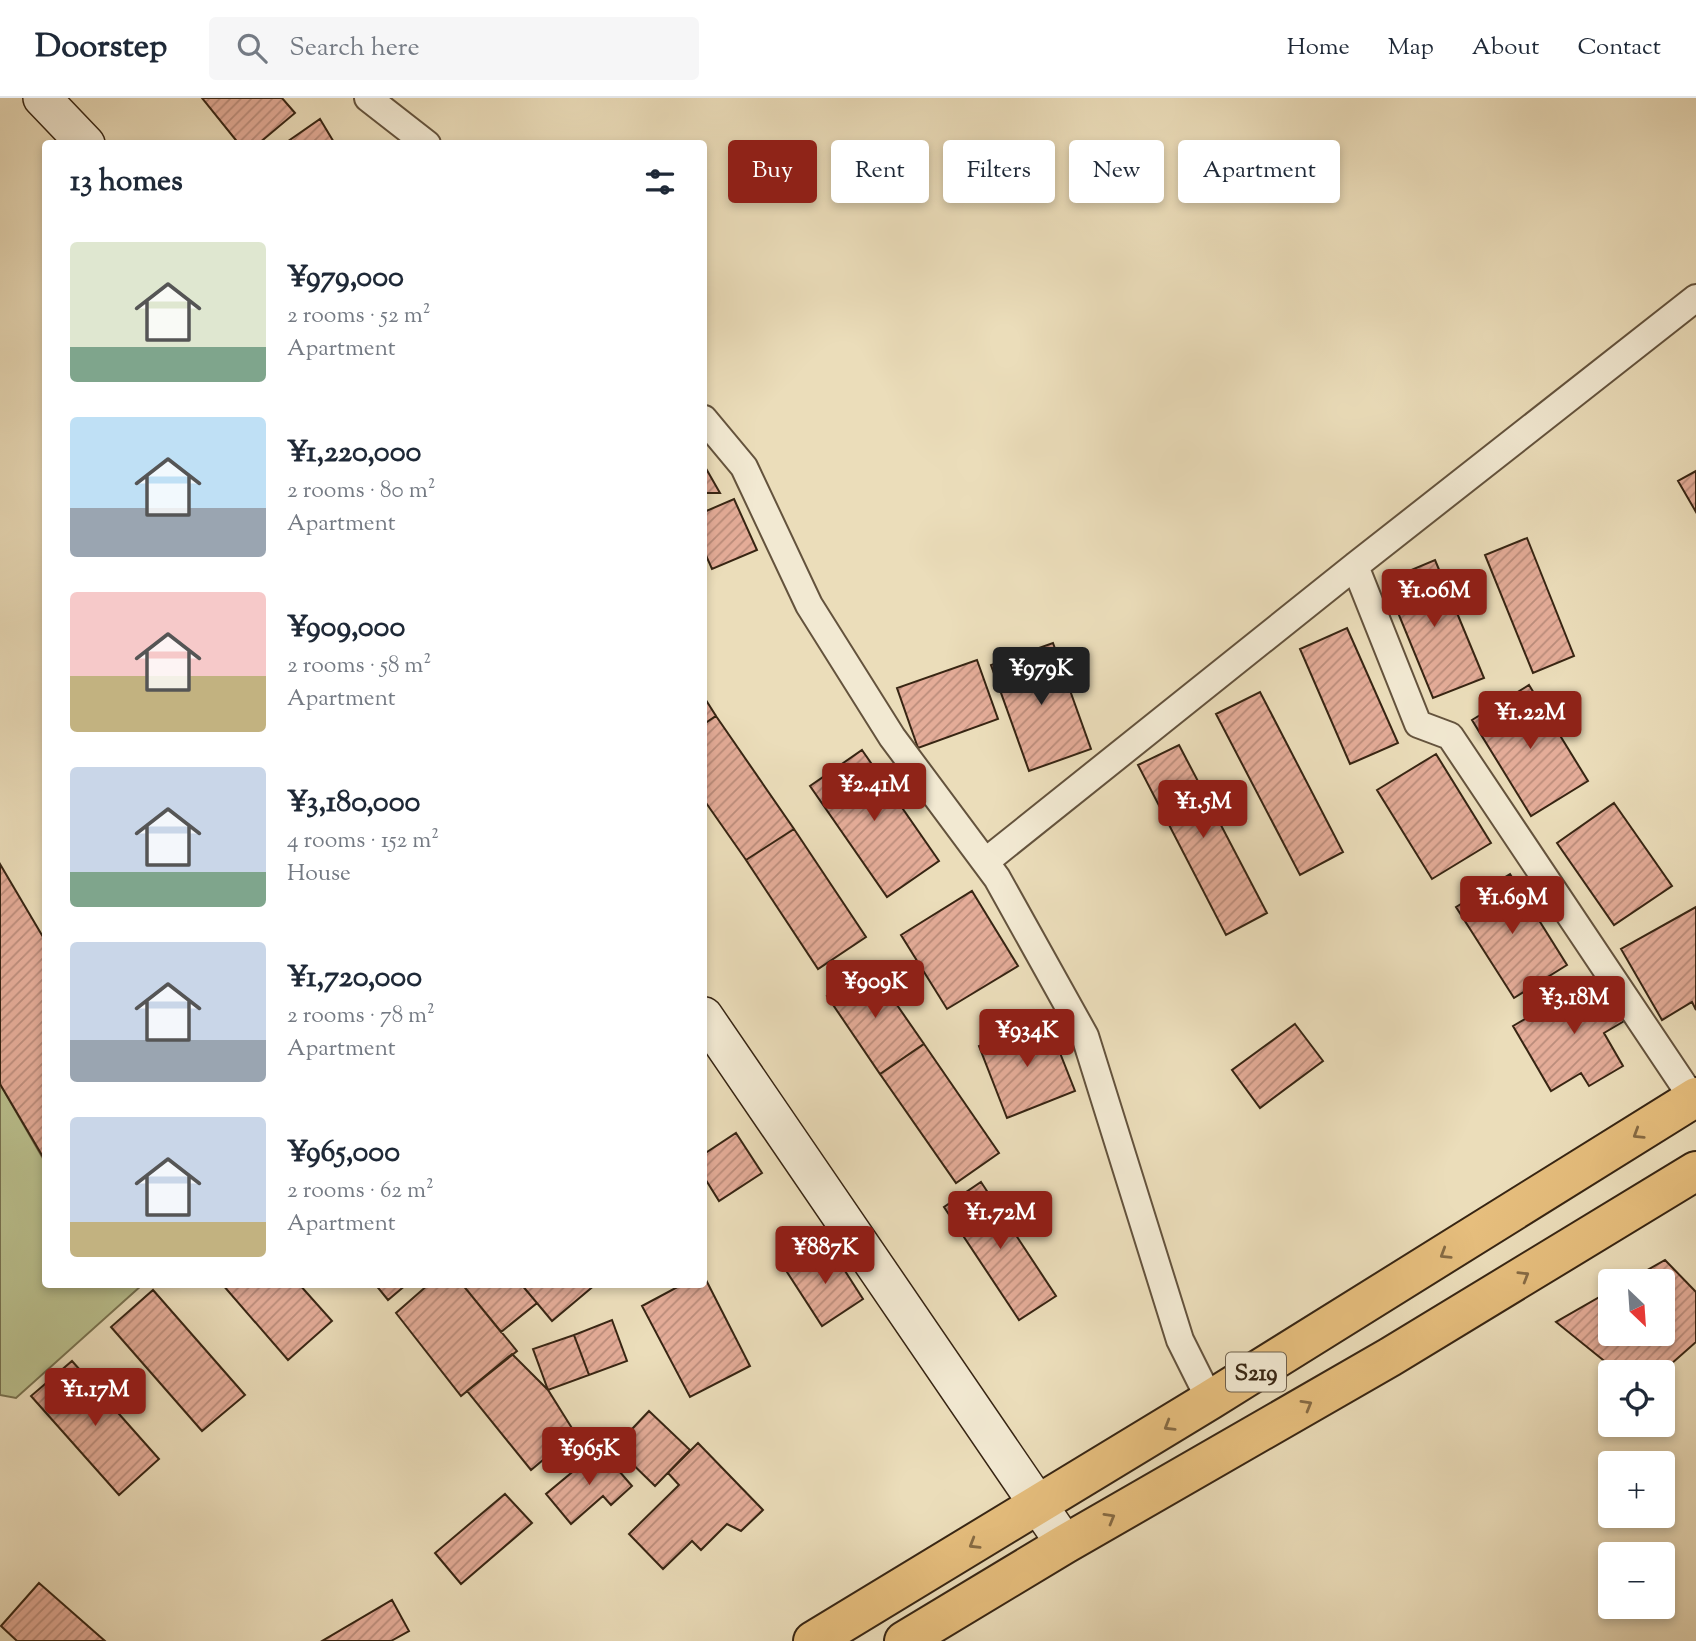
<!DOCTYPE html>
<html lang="en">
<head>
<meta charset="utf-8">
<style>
  body { margin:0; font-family:"Sorts Mill Goudy",serif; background:#f6f6f7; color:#1f2937; height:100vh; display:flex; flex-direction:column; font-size:26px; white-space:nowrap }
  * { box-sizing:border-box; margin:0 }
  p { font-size:23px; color:#747a83 }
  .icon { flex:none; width:38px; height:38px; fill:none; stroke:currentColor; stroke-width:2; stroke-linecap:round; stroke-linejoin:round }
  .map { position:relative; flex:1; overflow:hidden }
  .drawer { position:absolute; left:42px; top:42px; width:665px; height:1148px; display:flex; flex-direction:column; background:#fff; border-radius:7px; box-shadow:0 4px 10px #0003 }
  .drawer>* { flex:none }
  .hud { position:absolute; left:728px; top:42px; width:665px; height:63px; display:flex; gap:14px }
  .needle { width:46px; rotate:155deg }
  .tools { position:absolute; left:1598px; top:1171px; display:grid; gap:14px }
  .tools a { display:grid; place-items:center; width:77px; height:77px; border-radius:7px; background:#fff; box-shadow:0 4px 10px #0003; font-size:35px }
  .price { position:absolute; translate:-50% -60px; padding:0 16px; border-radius:7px; background:#8f2418; color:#fff; font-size:23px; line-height:46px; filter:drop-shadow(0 2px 4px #0008) }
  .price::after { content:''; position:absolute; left:50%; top:42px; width:21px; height:16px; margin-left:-10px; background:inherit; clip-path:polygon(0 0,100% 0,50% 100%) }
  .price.on { background:#222; color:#fff }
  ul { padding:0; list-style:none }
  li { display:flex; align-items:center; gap:21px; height:175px; padding:0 28px }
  li span { display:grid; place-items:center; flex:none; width:196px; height:140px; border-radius:7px; color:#555 }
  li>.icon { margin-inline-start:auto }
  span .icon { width:84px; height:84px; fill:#fffc; stroke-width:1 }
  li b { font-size:30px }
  h2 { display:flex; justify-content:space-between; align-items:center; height:84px; padding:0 28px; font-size:30px }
  .pill { padding:0 24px; border-radius:7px; background:#fff; box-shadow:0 4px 10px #0003; font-size:24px; line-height:63px }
  .pill.on { background:#8f2418; color:#fff }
  header { display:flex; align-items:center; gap:42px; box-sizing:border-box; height:98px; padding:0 35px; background:#fff; border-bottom:2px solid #e0e1e3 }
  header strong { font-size:33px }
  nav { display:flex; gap:38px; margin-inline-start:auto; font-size:24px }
  .search { width:490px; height:63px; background:#f6f6f7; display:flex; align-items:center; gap:18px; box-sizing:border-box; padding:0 24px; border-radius:7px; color:#747a83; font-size:26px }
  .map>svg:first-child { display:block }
</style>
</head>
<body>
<header>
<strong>Doorstep</strong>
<div class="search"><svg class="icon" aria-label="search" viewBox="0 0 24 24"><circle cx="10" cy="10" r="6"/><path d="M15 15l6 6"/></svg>Search here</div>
<nav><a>Home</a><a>Map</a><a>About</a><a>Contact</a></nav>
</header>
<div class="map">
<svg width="1696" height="1543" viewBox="0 0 1696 1543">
  <defs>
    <pattern id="building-hatch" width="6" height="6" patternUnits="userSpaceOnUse" patternTransform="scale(1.75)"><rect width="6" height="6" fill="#e4ac98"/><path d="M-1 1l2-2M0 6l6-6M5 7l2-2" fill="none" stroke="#ba8c7b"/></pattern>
  </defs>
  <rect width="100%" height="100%" fill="#ebddba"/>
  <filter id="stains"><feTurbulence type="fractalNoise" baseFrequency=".00286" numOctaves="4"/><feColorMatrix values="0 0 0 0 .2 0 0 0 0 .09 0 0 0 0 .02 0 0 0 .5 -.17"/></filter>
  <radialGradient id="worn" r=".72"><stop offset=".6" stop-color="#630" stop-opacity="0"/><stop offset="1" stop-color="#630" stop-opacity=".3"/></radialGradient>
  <path fill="#bac08e" stroke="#787250" stroke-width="2" d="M0 986 45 1064 46 1186 142 1187 16 1300 0 1297Z"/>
  <path fill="url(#building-hatch)" stroke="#372513" stroke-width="2" d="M202 0H282L295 15 258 46H239Z
    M320 21 335 46H284Z
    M704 367 720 395H704Z
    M1696 373V414L1678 383Z
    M734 401 757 452 712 471 704 453V414Z
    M1527 440 1574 558 1533 575 1485 457Z
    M1435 462 1484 580 1433 600 1385 483Z
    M1347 530 1398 645 1350 666 1300 551Z
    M1053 545 1091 651 1029 673 991 567Z
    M977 562 998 621 918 650 897 590Z
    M1529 587 1588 683 1531 718 1472 622Z
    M1260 594 1343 754 1300 777 1216 616Z
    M704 599 716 618 704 626Z
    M716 618 794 731 746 762 704 702V626Z
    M1179 647 1267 815 1226 837 1138 667Z
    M862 652 939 763 887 799 810 688Z
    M1436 656 1491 745 1432 781 1377 692Z
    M1614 705 1672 788 1614 827 1557 745Z
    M794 731 866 839 818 871 746 762Z
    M0 766 46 844V1064L0 986Z
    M1510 776 1567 867 1514 900 1456 809Z
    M972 793 1018 868 947 911 901 837Z
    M1696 809V912L1692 904 1662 922 1621 851Z
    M870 868 924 946 880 976 827 898Z
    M1599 878 1626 922 1604 935 1623 968 1589 988 1581 975 1551 993 1513 928Z
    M1047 922 1075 993 1007 1020 979 948Z
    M1295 926 1323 963 1260 1010 1232 972Z
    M924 946 999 1055 956 1085 880 976Z
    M736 1035 762 1075 719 1103 704 1079V1056Z
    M981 1084 1056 1198 1019 1222 944 1109Z
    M829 1148 863 1201 822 1228 787 1174Z
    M1665 1162 1696 1194V1244L1662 1274H1618L1556 1224 1610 1193V1236H1662V1183H1628Z
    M704 1178 750 1268 690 1299 642 1208 683 1186H704Z
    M222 1186H299L332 1223 288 1262Z
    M375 1186H407L388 1202Z
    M429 1186H462L517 1253 461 1298 396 1215Z
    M462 1186H521L537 1205 501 1234Z
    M521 1186H596L552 1223Z
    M153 1192 245 1297 202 1333 111 1229Z
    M612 1222 627 1263 589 1277 574 1237Z
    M574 1237 589 1277 548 1292 533 1251Z
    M512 1256 548 1292 575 1335 531 1372 467 1293Z
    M72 1263 159 1361 119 1397 31 1298Z
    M649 1313 690 1352 655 1388 615 1349Z
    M698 1345 763 1412 741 1433 727 1426 701 1452 692 1443 663 1471 629 1436 679 1387 668 1375Z
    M600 1351 632 1388 611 1407 603 1398 571 1426 546 1396Z
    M505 1396 532 1425 461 1486 435 1455Z
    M39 1485 105 1543H17L1 1528Z
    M392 1502 409 1533 391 1543H322Z"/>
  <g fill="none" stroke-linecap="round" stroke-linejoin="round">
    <g stroke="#64533d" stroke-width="30">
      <path id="street" d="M368 0 427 46
        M704 321 744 369 809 507 892 639 997 780 1085 938 1180 1242 1210 1302
        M1355 468 1418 626 1450 638 1693 1001
        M985 764 1355 468 1696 200"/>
    </g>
    <g stroke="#372513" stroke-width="40">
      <path id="secondary" d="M42 0 86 46
        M704 918 1065 1446"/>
    </g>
    <g stroke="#372513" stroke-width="42">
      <path id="primary" d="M813 1543 1210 1302 1696 999
        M904 1543 1065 1446 1390 1259 1696 1073"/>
    </g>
    <use href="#street" stroke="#f2e9d2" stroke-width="26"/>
    <use href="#secondary" stroke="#f2e9d2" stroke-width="37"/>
    <use href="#primary" stroke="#e6be7d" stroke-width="38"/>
  </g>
  <defs><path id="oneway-chevron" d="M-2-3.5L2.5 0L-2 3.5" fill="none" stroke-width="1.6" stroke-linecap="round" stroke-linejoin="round" transform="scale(1.75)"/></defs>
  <g stroke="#866a43">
    <use href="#oneway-chevron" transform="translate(1638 1036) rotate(148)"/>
    <use href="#oneway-chevron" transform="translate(1445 1156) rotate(148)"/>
    <use href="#oneway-chevron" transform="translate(1524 1178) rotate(-31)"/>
    <use href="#oneway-chevron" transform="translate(1307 1307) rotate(-30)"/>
    <use href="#oneway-chevron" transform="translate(1169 1328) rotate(149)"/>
    <use href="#oneway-chevron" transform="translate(1110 1420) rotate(-30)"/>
    <use href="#oneway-chevron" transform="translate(974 1446) rotate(149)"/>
  </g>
  <g text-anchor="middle" stroke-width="5" stroke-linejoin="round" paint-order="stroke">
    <rect fill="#f2e9d2" stroke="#6f604c" stroke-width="2" x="1226" y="1254.5" width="60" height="39" rx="5"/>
    <g font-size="23" font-weight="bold" fill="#372513">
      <text x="1256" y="1282">S219</text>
    </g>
  </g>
  <rect width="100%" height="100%" filter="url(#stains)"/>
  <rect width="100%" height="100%" fill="url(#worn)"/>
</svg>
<div class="tools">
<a><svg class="needle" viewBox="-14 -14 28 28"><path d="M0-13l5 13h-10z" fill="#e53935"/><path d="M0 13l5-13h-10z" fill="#747a83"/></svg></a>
<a><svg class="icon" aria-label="locate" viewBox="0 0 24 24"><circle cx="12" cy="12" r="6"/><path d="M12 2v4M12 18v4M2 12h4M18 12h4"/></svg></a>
<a>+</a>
<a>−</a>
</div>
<b class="price" style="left:1434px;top:531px">¥1.06M</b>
<b class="price on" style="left:1041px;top:609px">¥979K</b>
<b class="price" style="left:1530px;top:653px">¥1.22M</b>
<b class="price" style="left:874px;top:725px">¥2.41M</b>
<b class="price" style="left:1203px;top:742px">¥1.5M</b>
<b class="price" style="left:1512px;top:838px">¥1.69M</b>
<b class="price" style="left:875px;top:922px">¥909K</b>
<b class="price" style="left:1574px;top:938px">¥3.18M</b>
<b class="price" style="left:1027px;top:971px">¥934K</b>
<b class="price" style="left:1000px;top:1153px">¥1.72M</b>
<b class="price" style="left:825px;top:1188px">¥887K</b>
<b class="price" style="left:95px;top:1330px">¥1.17M</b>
<b class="price" style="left:589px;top:1389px">¥965K</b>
<div class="hud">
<a class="pill on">Buy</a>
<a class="pill">Rent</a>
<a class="pill">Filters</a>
<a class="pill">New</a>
<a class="pill">Apartment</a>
</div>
<section class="drawer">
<h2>13 homes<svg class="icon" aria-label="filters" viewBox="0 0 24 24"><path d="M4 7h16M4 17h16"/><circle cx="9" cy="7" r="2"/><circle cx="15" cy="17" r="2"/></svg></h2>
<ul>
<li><span style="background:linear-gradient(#dfe7d0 75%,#7fa58c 0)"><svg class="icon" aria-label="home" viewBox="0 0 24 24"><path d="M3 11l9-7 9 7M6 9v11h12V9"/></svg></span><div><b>¥979,000</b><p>2 rooms · 52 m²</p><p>Apartment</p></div></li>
<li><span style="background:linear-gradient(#bfe0f5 65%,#9aa5b1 0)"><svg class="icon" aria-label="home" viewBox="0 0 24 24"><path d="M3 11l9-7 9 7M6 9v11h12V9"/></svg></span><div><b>¥1,220,000</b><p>2 rooms · 80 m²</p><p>Apartment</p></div></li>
<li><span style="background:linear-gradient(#f6c9c9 60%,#c2b280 0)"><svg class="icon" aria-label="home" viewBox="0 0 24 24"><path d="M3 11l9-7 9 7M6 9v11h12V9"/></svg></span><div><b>¥909,000</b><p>2 rooms · 58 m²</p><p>Apartment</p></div></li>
<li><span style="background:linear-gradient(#c9d6e8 75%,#7fa58c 0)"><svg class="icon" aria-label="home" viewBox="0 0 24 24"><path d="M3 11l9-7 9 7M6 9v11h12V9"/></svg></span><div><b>¥3,180,000</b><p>4 rooms · 152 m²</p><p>House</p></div></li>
<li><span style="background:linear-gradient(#c9d6e8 70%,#9aa5b1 0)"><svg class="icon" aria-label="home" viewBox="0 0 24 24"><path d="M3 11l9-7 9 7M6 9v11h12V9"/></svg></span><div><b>¥1,720,000</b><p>2 rooms · 78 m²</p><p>Apartment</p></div></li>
<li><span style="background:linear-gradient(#c9d6e8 75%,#c2b280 0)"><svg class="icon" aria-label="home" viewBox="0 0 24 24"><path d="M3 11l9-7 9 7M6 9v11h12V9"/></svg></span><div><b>¥965,000</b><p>2 rooms · 62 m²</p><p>Apartment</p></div></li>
</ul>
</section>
</div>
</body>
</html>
